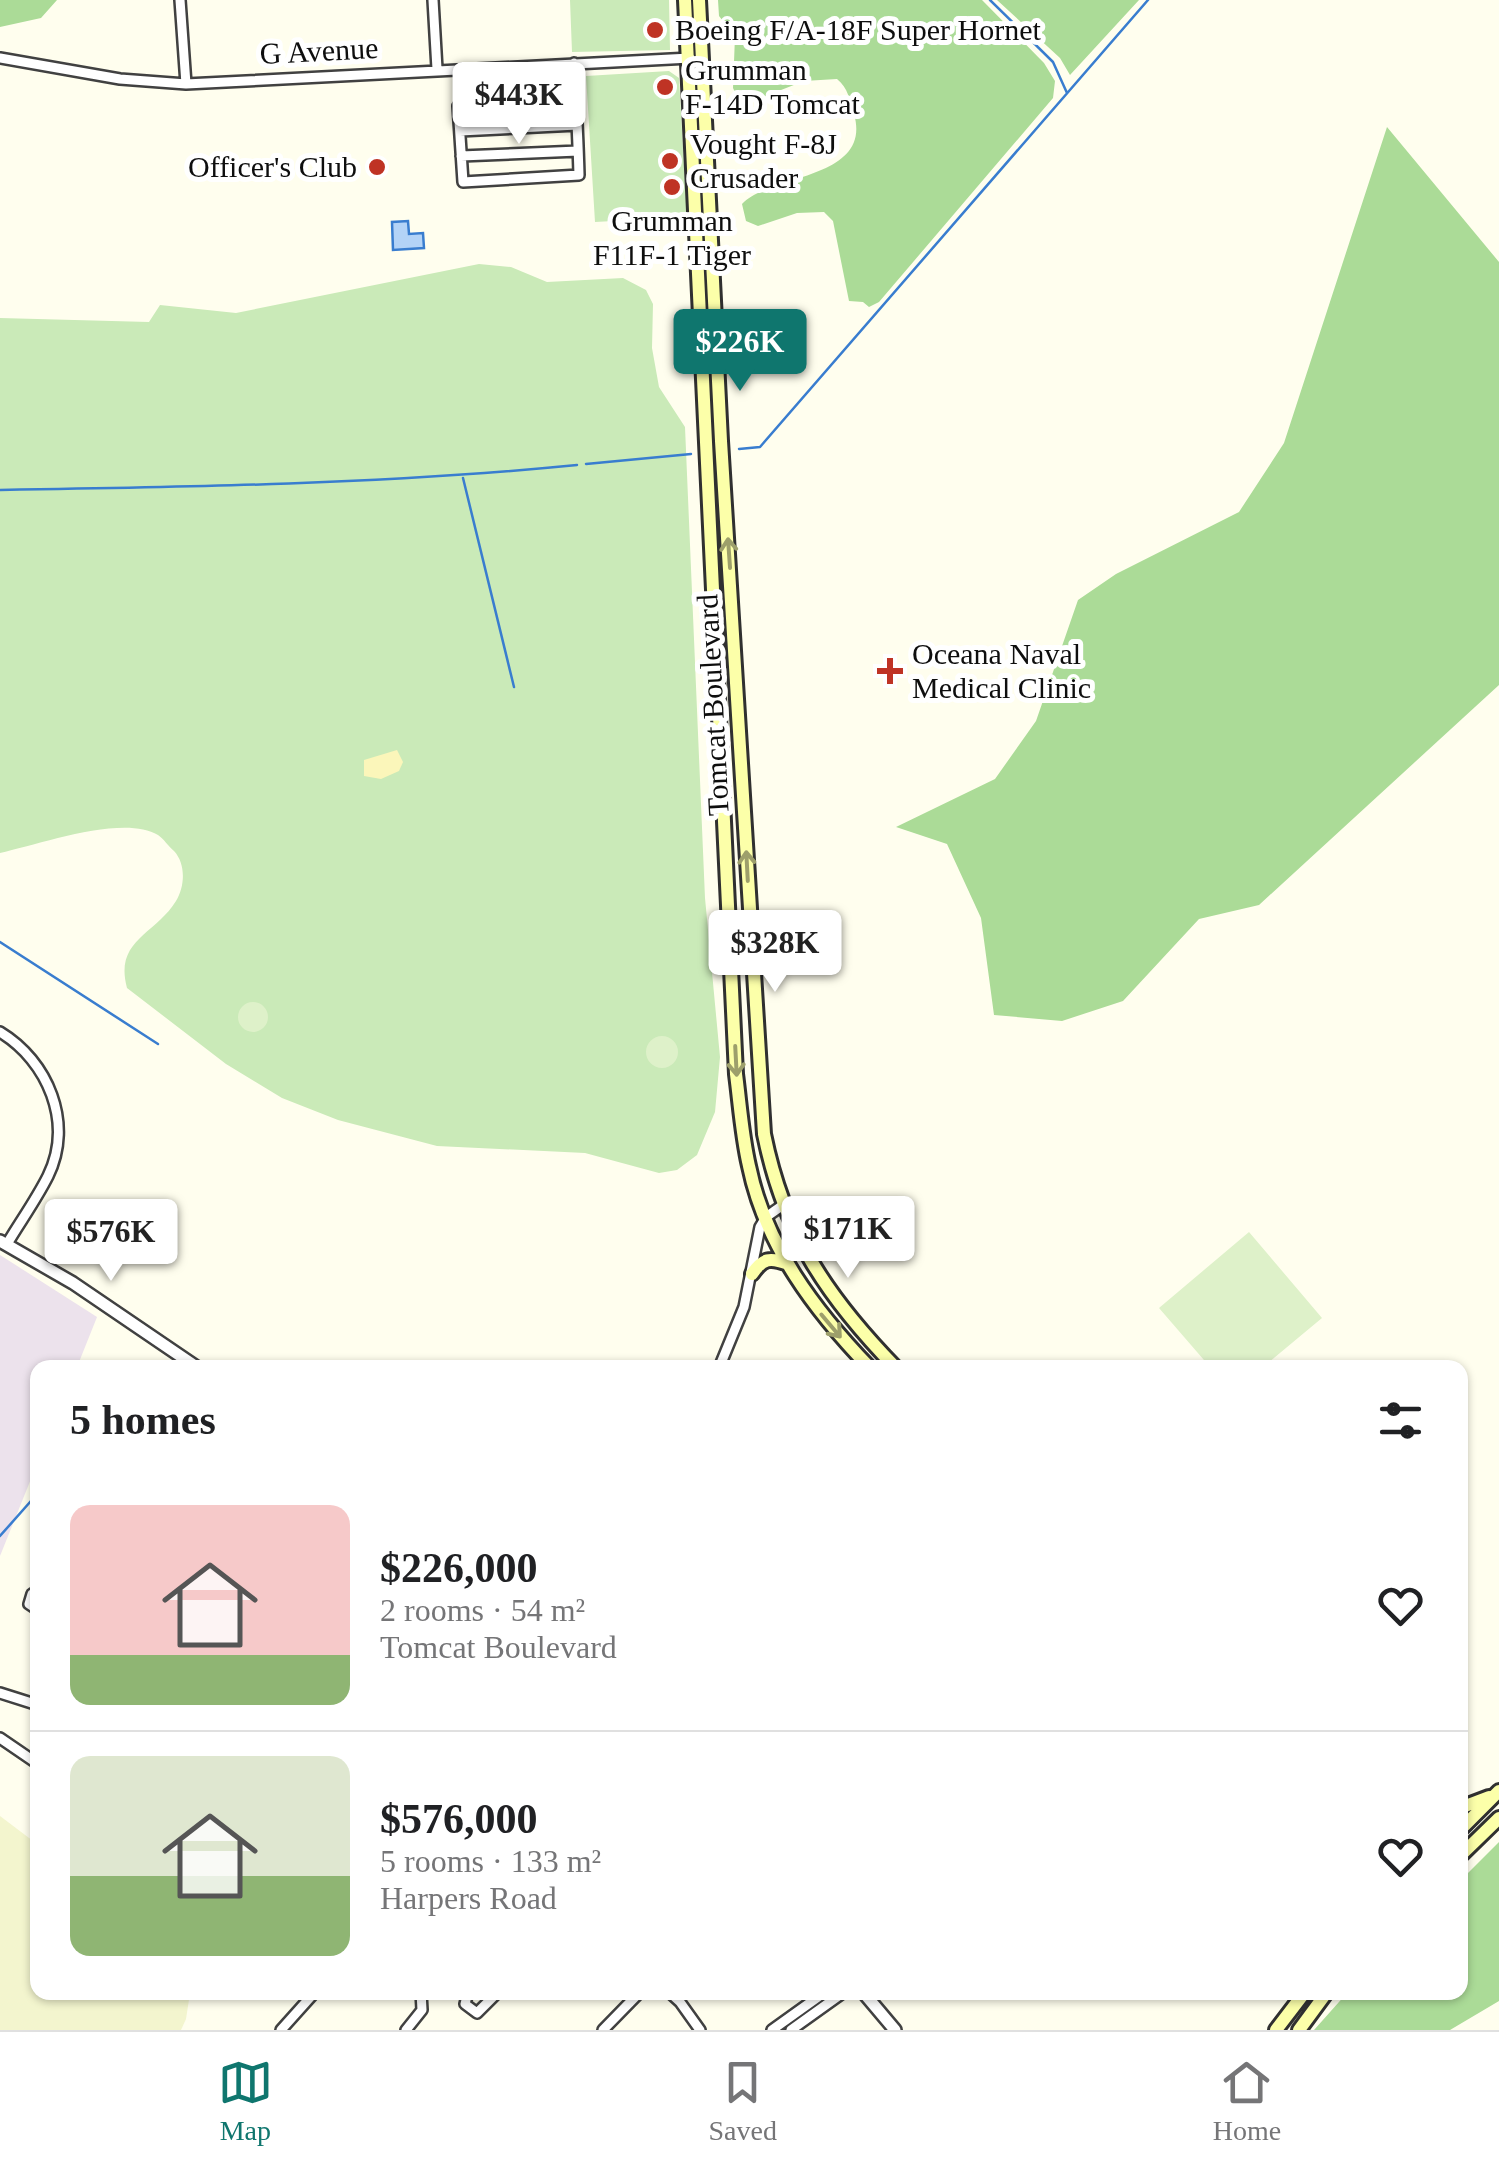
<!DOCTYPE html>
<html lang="en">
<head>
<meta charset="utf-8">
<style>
  body { margin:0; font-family:"Times New Roman",serif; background:#f2f2f2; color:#202124; height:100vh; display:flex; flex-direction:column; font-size:38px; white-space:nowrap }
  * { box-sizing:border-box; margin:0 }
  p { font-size:32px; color:#757577 }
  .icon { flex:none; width:55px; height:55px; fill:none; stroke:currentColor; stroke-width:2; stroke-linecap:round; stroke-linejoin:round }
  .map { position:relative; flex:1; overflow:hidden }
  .sheet { position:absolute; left:30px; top:1360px; width:1438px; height:640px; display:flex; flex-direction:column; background:#fff; border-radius:20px; box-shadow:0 2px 8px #0004 }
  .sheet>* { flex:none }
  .price { position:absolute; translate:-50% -85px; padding:0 22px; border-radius:10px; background:#fff; color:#222; font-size:32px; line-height:65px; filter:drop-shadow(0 2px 5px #0008) }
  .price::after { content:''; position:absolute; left:50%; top:60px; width:30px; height:22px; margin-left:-15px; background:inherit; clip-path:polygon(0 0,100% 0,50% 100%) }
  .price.selected { background:#0f766e; color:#fff }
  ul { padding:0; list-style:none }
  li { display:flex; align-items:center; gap:30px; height:250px; padding:0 40px }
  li+li { border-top:2px solid #e0e0e0 }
  li span { display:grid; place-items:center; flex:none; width:280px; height:200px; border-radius:20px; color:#555 }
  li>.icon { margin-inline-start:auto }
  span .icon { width:120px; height:120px; fill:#fffc; stroke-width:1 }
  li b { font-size:42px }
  h2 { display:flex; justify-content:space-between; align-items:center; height:120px; padding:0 40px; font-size:42px }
  .tab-bar { display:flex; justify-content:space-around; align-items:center; height:140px; border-top:2px solid #e0e0e0; background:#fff; font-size:28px; color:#757577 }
  .tab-bar a { display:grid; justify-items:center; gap:5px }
  .tab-bar .selected { color:#0f766e }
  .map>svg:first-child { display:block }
</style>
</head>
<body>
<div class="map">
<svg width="1499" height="2030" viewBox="0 0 1499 2030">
  <rect width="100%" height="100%" fill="#fffeee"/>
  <path fill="#ece2ec" d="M0 1255 97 1317 77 1367 38 1368 37 1464 0 1556Z"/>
  <path fill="#f3f5ce" d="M0 1816 37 1844 38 1992 190 1993 186 2019 181 2030H0Z"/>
  <path fill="#caeab8" d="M570 0H669L670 50 572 52Z
    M669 71 679 78 687 217 595 222 586 76Z
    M479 264 511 267 547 282 623 278 646 290 653 304 652 348 659 387 685 427 705 898 720 1057 715 1112 697 1155 677 1170 659 1173 585 1153 437 1146 338 1120 282 1098 226 1064 127 988C114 940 155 935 176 901 185 886 186 864 174 851 169 847 163 838 158 835 123 814 38 845 0 853V318L149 322 160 305 236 313Z"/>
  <path fill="#abdb97" d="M0 0H57L41 18 0 27Z
    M718 0H982L1044 63 1055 81 1053 98 879 302 869 307 863 302 849 301 833 221 824 212 797 213 758 226 746 221 742 204C769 174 873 180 854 114 850 100 848 88 837 79L804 81 748 103H740L733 88 735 36 719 16Z
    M997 0H1139L1070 75 1060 58Z
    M1387 127 1499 262V685L1259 905 1199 919 1123 1001 1062 1021 994 1015 981 918 947 844 896 827 995 779 1036 721 1078 600 1116 574 1239 512 1284 443Z
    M1499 1842V2001L1450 2030H1314L1347 1993 1460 1992V1881Z"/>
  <path fill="#fbf6ba" d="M397 750 403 762 399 771 381 779 364 776V760Z"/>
  <path fill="#def1c9" d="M238 1017a15 15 0 1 1 30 0a15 15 0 1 1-30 0Z
    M646 1052a16 16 0 1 1 32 0a16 16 0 1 1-32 0Z
    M1249 1232 1322 1318 1263 1367H1210L1159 1308Z"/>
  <path fill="#b3d3f7" stroke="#397dcf" stroke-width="2.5" d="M408 221 409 234 423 233 424 248 393 250 392 222Z"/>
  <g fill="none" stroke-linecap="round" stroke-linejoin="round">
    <path stroke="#397dcf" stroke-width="2.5" d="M990 0 1053 62 1067 93
      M739 449 760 447 1148 0
      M586 464 691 454
      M463 478 514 687
      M0 490C193 487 385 484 577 465
      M0 942 158 1044
      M0 1536 38 1493"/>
    <g stroke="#414141" stroke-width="14">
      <path id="minor" d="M180 0 186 84
        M433 0 437 69
        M0 58 120 79 186 84 690 58
        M574 63C576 100 578 138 579 175L463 182 458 106 576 100
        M460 131 577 125
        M461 156 578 151
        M0 1032C48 1061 74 1123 48 1176 36 1200 20 1222 7 1244
        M719 1368 744 1307 760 1227 766 1217 783 1205
        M38 1591 32 1594 29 1604 38 1610
        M0 1693 38 1705
        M0 1738 38 1764
        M468 1992 465 2004 477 2013 498 1992
        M669 1992 680 2002 700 2030
        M281 2030 315 1992
        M406 2030 422 2010 421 1992
        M603 2030 640 1992
        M772 2030 825 1992
        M791 2030 844 1992"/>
    </g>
    <g stroke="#414141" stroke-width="16">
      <path id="tertiary" d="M0 1241 73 1283 198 1368
        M863 1992 895 2030"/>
    </g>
    <g stroke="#303030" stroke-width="18">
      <path id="secondary" d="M685 0 736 1074C740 1105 742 1136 749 1166 765 1245 815 1311 870 1368
        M699 0 721 441 764 1134C784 1233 826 1296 896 1368
        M752 1274C763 1258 770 1257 788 1264
        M1460 1808 1489 1797
        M1460 1830 1499 1791
        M1460 1856 1499 1818
        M1276 2030 1305 1992
        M1299 2030 1327 1992"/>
    </g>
    <use href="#minor" stroke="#fff" stroke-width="9"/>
    <use href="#tertiary" stroke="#fff" stroke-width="11"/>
    <use href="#secondary" stroke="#fcffa9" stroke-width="12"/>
  </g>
  <defs><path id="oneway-shaft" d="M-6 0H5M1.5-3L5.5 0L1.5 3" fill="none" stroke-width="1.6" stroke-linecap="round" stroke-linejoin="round" transform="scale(2.5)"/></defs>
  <g stroke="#9d9f6b">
    <use href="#oneway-shaft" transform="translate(729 553) rotate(-94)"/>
    <use href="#oneway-shaft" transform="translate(747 866) rotate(-93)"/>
    <use href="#oneway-shaft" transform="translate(736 1061) rotate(87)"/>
    <use href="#oneway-shaft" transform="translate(831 1326) rotate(50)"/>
  </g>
  <g fill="#bf3324" stroke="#fff" stroke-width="4">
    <circle cx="655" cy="30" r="10"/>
    <circle cx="665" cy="87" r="10"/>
    <circle cx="670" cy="161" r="10"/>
    <circle cx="377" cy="167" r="10"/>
    <circle cx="672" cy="187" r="10"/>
    <path d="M885 656h10v10h10v10h-10v10h-10v-10h-10v-10h10z"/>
  </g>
  <g text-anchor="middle" stroke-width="10" stroke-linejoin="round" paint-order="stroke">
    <g font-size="30" fill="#0e0e0e" stroke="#fff" text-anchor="start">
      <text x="675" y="40">Boeing F/A-18F Super Hornet</text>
      <text x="685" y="80">Grumman<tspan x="685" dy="34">F-14D Tomcat</tspan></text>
      <text x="690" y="154">Vought F-8J<tspan x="690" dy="34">Crusader</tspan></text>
      <text x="357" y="177" text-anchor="end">Officer's Club</text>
      <text x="672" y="231" text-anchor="middle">Grumman<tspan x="672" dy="34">F11F-1 Tiger</tspan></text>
      <text x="912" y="664">Oceana Naval<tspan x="912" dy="34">Medical Clinic</tspan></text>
    </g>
    <g font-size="30" fill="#0e0e0e" stroke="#fff">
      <text transform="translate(319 51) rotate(-3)" y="10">G Avenue</text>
      <text transform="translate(713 705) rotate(-93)" y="10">Tomcat Boulevard</text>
    </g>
  </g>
</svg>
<b class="price" style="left:519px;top:147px">$443K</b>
<b class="price selected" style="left:740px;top:394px">$226K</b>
<b class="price" style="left:775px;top:995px">$328K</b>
<b class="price" style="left:848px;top:1281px">$171K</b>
<b class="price" style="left:111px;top:1284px">$576K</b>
<section class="sheet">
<h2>5 homes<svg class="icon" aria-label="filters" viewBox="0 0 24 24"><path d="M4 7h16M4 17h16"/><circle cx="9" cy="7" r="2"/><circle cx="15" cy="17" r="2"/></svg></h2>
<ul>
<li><span style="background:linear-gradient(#f6c9c9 75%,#8fb573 0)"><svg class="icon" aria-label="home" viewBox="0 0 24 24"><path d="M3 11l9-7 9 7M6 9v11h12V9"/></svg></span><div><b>$226,000</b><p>2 rooms · 54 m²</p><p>Tomcat Boulevard</p></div><svg class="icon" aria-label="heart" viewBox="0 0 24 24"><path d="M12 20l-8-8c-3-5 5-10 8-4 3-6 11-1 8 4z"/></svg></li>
<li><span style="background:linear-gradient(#dfe7d0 60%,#8fb573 0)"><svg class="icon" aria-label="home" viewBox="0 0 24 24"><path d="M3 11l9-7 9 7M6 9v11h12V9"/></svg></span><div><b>$576,000</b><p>5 rooms · 133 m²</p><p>Harpers Road</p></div><svg class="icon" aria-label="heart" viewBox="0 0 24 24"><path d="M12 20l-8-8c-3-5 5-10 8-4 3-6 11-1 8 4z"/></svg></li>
</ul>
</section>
</div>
<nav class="tab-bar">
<a class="selected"><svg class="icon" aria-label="map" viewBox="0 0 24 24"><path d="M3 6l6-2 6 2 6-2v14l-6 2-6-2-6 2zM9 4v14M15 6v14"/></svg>Map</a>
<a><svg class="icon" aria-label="saved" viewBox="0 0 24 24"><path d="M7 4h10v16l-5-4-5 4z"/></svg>Saved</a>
<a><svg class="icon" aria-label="home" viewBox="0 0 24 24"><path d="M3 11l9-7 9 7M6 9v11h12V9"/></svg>Home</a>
</nav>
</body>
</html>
